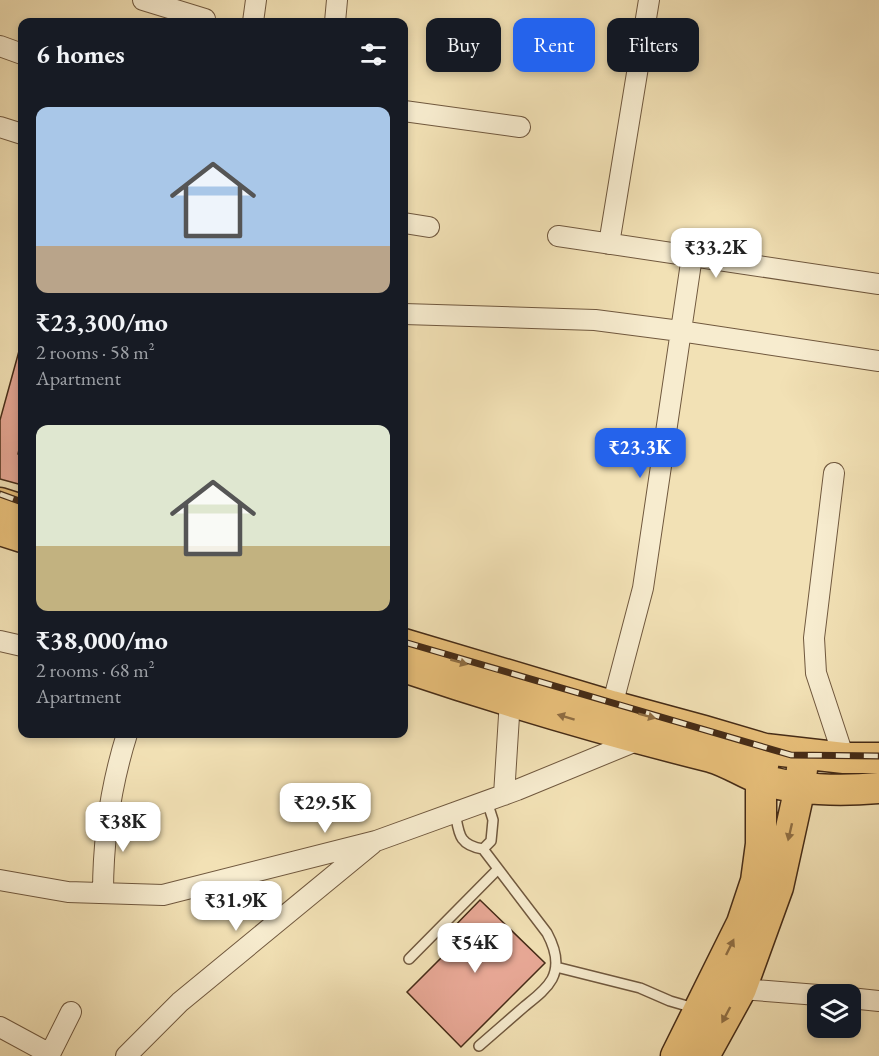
<!DOCTYPE html>
<html lang="en">
<head>
<meta charset="utf-8">
<style>
  body { margin:0; font-family:"EB Garamond",serif; background:#20242c; color:#f1f3f6; height:100vh; display:flex; flex-direction:column; font-size:22px; white-space:nowrap }
  * { box-sizing:border-box; margin:0 }
  p { font-size:20px; color:#9ea1a6 }
  .icon { flex:none; width:33px; height:33px; fill:none; stroke:currentColor; stroke-width:2; stroke-linecap:round; stroke-linejoin:round }
  .map { position:relative; flex:1; overflow:hidden }
  .details { position:absolute; left:18px; top:18px; width:390px; height:720px; display:flex; flex-direction:column; background:#171b24; border-radius:12px; box-shadow:0 3px 9px #0003 }
  .details>* { flex:none }
  .hud { position:absolute; left:426px; top:18px; width:363px; height:54px; display:flex; gap:12px }
  .controls { position:absolute; left:807px; top:984px; display:grid; gap:12px }
  .controls a { display:grid; place-items:center; width:54px; height:54px; border-radius:12px; background:#171b24; box-shadow:0 3px 9px #0003; font-size:30px }
  .price { position:absolute; translate:-50% -51px; padding:0 14px; border-radius:12px; background:#fff; color:#222; font-size:20px; line-height:39px; filter:drop-shadow(0 2px 3px #0008) }
  .price::after { content:''; position:absolute; left:50%; top:36px; width:18px; height:14px; margin-left:-9px; background:inherit; clip-path:polygon(0 0,100% 0,50% 100%) }
  .price.selected { background:#2563eb; color:#fff }
  ul { padding:0; list-style:none }
  li { display:grid; align-content:center; gap:12px; height:318px; padding:0 18px }
  li span { display:grid; place-items:center; height:186px; border-radius:12px; color:#555 }
  li>.icon { margin-inline-start:auto }
  span .icon { width:108px; height:108px; fill:#fffc; stroke-width:1 }
  li b { font-size:26px }
  h2 { display:flex; justify-content:space-between; align-items:center; height:72px; padding:0 18px; font-size:26px }
  .chip { padding:0 21px; border-radius:12px; background:#171b24; box-shadow:0 3px 9px #0003; font-size:21px; line-height:54px }
  .chip.selected { background:#2563eb; color:#fff }
  .map>svg:first-child { display:block }
</style>
</head>
<body>
<div class="map">
<svg width="879" height="1056" viewBox="0 0 879 1056">
  <rect width="100%" height="100%" fill="#f2e1b5"/>
  <filter id="stains"><feTurbulence type="fractalNoise" baseFrequency=".00333" numOctaves="4"/><feColorMatrix values="0 0 0 0 .2 0 0 0 0 .09 0 0 0 0 .02 0 0 0 .5 -.17"/></filter>
  <radialGradient id="worn" r=".72"><stop offset=".6" stop-color="#630" stop-opacity="0"/><stop offset="1" stop-color="#630" stop-opacity=".3"/></radialGradient>
  <path fill="#e8a896" stroke="#452b16" stroke-width="1.5" d="M19 351 22 352V437L18 454 22 455V485L0 479V420Z
    M480 900 545 963 461 1047 407 992 454 945 445 936Z"/>
  <g fill="none" stroke-linecap="round" stroke-linejoin="round">
    <g stroke="#70583e" stroke-width="12">
      <path id="service" d="M455 812C459 833 458 845 483 849L491 841 493 820 487 801
        M409 959 498 869
        M556 967 640 988 670 1001 694 1008
        M479 1046C494 1033 510 1019 525 1006 535 998 546 990 552 979 560 964 554 946 547 933L483 849"/>
    </g>
    <g stroke="#70583e" stroke-width="22">
      <path id="minor" d="M143 0 205 19
        M253 22 256 0
        M335 22 337 0
        M0 46 22 54
        M404 111 520 127
        M0 127 22 134
        M404 223 429 227
        M558 236 879 284
        M609 244 649 0
        M404 314 595 320 680 331 879 361
        M834 473 814 638 816 673 844 758
        M0 641 22 646
        M612 706 643 588 692 256
        M504 795 510 700
        M0 880 68 892 163 895 376 841 517 790 641 739
        M103 893C103 839 111 785 127 734
        M741 989 818 995
        M850 998 879 1001
        M0 1027 50 1054
        M49 1056 71 1012
        M126 1056 180 1002 372 844"/>
    </g>
    <g stroke="#452b16" stroke-width="33">
      <path id="primary" d="M0 503 22 510
        M0 530 22 537
        M404 644 612 706 704 731 765 749 844 758H879
        M404 667C505 701 607 731 711 757 729 762 744 773 761 779 794 791 844 791 879 788
        M676 1056 742 923 756 881 761 844V779L764 759
        M704 1056 741 989 778 887 800 787 802 769"/>
    </g>
    <use href="#service" stroke="#f7eccf" stroke-width="9"/>
    <use href="#minor" stroke="#f7eccf" stroke-width="20"/>
    <use href="#primary" stroke="#e9c07a" stroke-width="30"/>
    <g stroke="#452b16" stroke-width="7">
      <path id="rail" d="M0 494 22 502
        M404 642 791 755 879 756"/>
    </g>
    <use href="#rail" stroke="#f7eccf" stroke-width="4.5" stroke-dasharray="14" stroke-linecap="butt"/>
  </g>
  <defs><path id="oneway-solid" d="M-6-.8H1V-3.2L6.5 0L1 3.2V.8H-6Z" transform="scale(1.5)"/></defs>
  <g fill="#8f6e43">
    <use href="#oneway-solid" transform="translate(459 662) rotate(16)"/>
    <use href="#oneway-solid" transform="translate(647 716) rotate(15)"/>
    <use href="#oneway-solid" transform="translate(566 717) rotate(-163)"/>
    <use href="#oneway-solid" transform="translate(790 832) rotate(103)"/>
    <use href="#oneway-solid" transform="translate(730 947) rotate(-64)"/>
    <use href="#oneway-solid" transform="translate(726 1015) rotate(118)"/>
  </g>
  <rect width="100%" height="100%" filter="url(#stains)"/>
  <rect width="100%" height="100%" fill="url(#worn)"/>
</svg>
<div class="controls">
<a><svg class="icon" aria-label="layers" viewBox="0 0 24 24"><path d="M12 4l9 5-9 5-9-5zM3 14l9 5 9-5"/></svg></a>
</div>
<b class="price" style="left:716px;top:279px">₹33.2K</b>
<b class="price selected" style="left:640px;top:479px">₹23.3K</b>
<b class="price" style="left:325px;top:834px">₹29.5K</b>
<b class="price" style="left:123px;top:853px">₹38K</b>
<b class="price" style="left:236px;top:932px">₹31.9K</b>
<b class="price" style="left:475px;top:974px">₹54K</b>
<div class="hud">
<a class="chip">Buy</a>
<a class="chip selected">Rent</a>
<a class="chip">Filters</a>
</div>
<section class="details">
<h2>6 homes<svg class="icon" aria-label="filters" viewBox="0 0 24 24"><path d="M4 7h16M4 17h16"/><circle cx="9" cy="7" r="2"/><circle cx="15" cy="17" r="2"/></svg></h2>
<ul>
<li><span style="background:linear-gradient(#a9c7e8 75%,#b9a48a 0)"><svg class="icon" aria-label="home" viewBox="0 0 24 24"><path d="M3 11l9-7 9 7M6 9v11h12V9"/></svg></span><div><b>₹23,300/mo</b><p>2 rooms · 58 m²</p><p>Apartment</p></div></li>
<li><span style="background:linear-gradient(#dfe7d0 65%,#c2b280 0)"><svg class="icon" aria-label="home" viewBox="0 0 24 24"><path d="M3 11l9-7 9 7M6 9v11h12V9"/></svg></span><div><b>₹38,000/mo</b><p>2 rooms · 68 m²</p><p>Apartment</p></div></li>
</ul>
</section>
</div>
</body>
</html>
